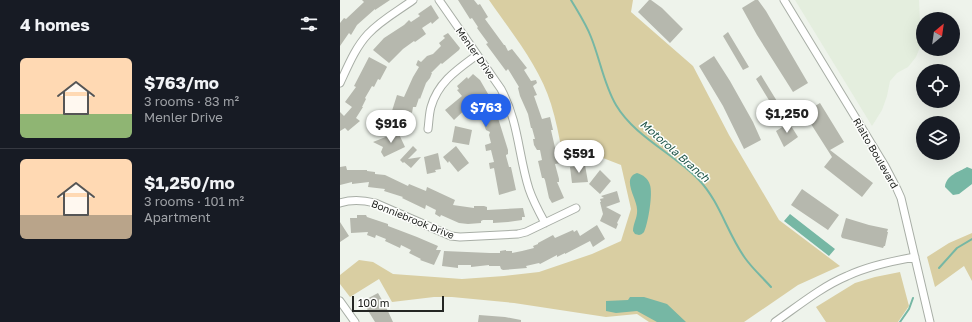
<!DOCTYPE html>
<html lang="en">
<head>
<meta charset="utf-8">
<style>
  body { margin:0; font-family:"Golos Text",sans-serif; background:#242831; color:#f1f3f6; height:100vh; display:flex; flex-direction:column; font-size:15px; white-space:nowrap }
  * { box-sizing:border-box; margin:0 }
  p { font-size:13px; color:#9ea1a6 }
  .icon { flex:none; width:22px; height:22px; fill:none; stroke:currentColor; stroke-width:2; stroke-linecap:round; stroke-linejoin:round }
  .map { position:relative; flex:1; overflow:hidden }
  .sheet { display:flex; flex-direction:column; background:#171b24; width:340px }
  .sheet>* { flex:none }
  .needle { width:26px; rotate:29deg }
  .controls { position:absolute; left:576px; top:12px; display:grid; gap:8px }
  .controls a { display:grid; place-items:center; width:44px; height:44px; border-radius:50%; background:#171b24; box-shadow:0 4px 16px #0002; font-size:20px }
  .scale { position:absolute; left:12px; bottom:10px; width:92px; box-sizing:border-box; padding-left:4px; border:2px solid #242623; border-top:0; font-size:11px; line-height:14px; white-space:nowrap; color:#242623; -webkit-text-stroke:3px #fefffd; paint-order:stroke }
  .price { position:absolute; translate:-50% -34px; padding:0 9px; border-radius:14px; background:#fff; color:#222; font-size:13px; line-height:26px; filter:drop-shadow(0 1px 2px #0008) }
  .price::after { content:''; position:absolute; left:50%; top:24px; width:12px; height:9px; margin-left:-6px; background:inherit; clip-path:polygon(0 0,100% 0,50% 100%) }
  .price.selected { background:#2563eb; color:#fff }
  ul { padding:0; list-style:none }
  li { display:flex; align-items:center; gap:12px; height:100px; padding:0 20px }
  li+li { border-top:1px solid #363941 }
  li span { display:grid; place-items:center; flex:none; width:112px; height:80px; border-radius:6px; color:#555 }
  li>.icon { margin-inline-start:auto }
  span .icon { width:48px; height:48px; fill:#fffc; stroke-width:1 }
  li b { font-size:17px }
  h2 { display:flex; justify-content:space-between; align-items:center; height:48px; padding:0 20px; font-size:17px }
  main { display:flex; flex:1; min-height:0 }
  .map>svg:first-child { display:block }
</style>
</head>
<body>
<main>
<section class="sheet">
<h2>4 homes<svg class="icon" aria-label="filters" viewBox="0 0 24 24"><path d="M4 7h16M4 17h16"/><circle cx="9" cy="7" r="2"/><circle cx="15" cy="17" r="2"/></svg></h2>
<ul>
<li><span style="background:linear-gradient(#ffd9b3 70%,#8fb573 0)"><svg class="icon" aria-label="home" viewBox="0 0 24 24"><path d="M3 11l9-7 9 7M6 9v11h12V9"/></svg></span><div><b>$763/mo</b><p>3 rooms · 83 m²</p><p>Menler Drive</p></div></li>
<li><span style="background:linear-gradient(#ffd9b3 70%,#b9a48a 0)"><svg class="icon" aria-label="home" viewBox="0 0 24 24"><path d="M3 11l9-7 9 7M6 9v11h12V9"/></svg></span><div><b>$1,250/mo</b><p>3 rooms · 101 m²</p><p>Apartment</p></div></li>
</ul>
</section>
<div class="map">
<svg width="632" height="322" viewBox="0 0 632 322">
  <rect width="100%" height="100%" fill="#eef3eb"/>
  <path fill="#e4eede" d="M455 0H579L581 45 576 57 568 67 557 73 550 81 547 96 542 110 532 126Z"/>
  <path fill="#d9cea2" d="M149 0H293L291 12 353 66 389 135 439 220 500 266 458 285 404 322H309L297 314 266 317 174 303 112 297H94L52 302 39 279 10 297 0 284V275L19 260 33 262 53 274 122 279 164 276 199 272 252 254 281 241 291 209 281 165 245 151 222 152C219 136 216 120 211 104 200 67 171 32 149 0Z
    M632 233V281L624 266 595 287 587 257 609 243Z
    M560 272 569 306 558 322H486L476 307 515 283 535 277Z"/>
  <path fill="#76b7a4" d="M627 167 632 169V184L619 194 613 195 605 187C606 175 619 172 627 167Z
    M297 173C303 175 308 178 310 185 313 194 308 224 304 232 302 234 302 234 299 235L295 234 293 231C293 223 298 217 297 209 297 199 281 178 297 173Z
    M450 214 495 249 489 256 444 221Z
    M290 297H304L327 304 346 322H317L297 311 276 313 266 311V301L288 300Z"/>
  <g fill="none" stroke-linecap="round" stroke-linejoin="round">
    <path stroke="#76b7a4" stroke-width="2" d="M231 0C238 12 246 24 251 37 260 59 264 85 276 105 295 137 333 153 359 180 380 202 387 233 405 258 412 268 422 277 431 287
      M599 268 617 248 632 239
      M560 322 569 309 573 298"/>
  </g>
  <path fill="#b6b8ae" d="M22 0H50L35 10V9L17 25 11 35 9 33 0 46V23L4 18 6 19 24 2Z
    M118 0H134L138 5 140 4 148 17 145 19 164 45H165L168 51 172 49 187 68 184 70 191 81 196 80 197 83 193 86 197 95 194 96 202 119 210 117 213 130H211L216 152 218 151 221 163 215 164 219 179V182H217L224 198 212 203 209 198 205 180 204 178H202L198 161 202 160 200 150H197L194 145 193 139H195L192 128H191L188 114 180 96 178 88 179 87 168 69 166 71 146 44 148 43 137 28 138 27 132 18 130 19Z
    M309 0H311L322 8 343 29 330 43 298 12Z
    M415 0H418L426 11 468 83 453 92 417 35 402 8Z
    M91 5 99 18 92 24 91 22 82 28 86 34 75 42 74 41 63 49 49 63 33 50 44 38 64 25 69 20 71 22 80 16 78 14Z
    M388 32 409 67 403 70 383 36Z
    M108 33 120 48 119 50 102 64 101 63 91 73H92L90 78 86 83 80 99 79 98 76 107H73L72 113 64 110V122H66V128H48L49 114H51L57 95 64 97 73 77 79 67 76 65 78 60 81 62 87 56 93 54 101 46 99 43 105 38 103 36Z
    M374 56 390 81 413 122 421 140 404 149 383 106 359 66Z
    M29 57 46 66 47 67 40 80 38 79 34 87 32 86 25 98 26 99 22 107H23L16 118 20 121 8 131 5 128 0 131V112L4 116 12 107 5 102 16 87 14 86Z
    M133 74 140 80 151 99 160 117 158 118 168 150V154L166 155V156L169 167H171L176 190 159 195 154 168 150 169 149 163 154 162 151 150 146 151 145 145 151 143 149 135 150 132 146 130 137 107 134 109 131 104 114 120 105 110 122 96 117 90 119 89 117 86 127 77 128 79Z
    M421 75 443 111 438 115 416 79Z
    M480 103 504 142 490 150 533 183 522 197 484 167 492 157 471 124 465 112Z
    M448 121 458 137 444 147 436 131 444 126 443 124Z
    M115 126 132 130 129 145 112 142Z
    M58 132 65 147 44 157 41 152 43 147 33 142Z
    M73 146 77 150 68 159 81 157 71 168 64 162 63 163 60 160Z
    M116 146 129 163 118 172 109 161 108 163 103 157Z
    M98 153 101 169 95 170 96 172 87 174 84 157Z
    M245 165 248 182 232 183 230 167Z
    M6 166 7 170H27V171L35 172V174L45 175 68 186 69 184 86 191 87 187 115 200 113 205 134 208V206H144L147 207V210L183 208 185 217H182V220L168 222 153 223V220H143L141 221V223L128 224 119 223 101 215 100 217 95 214 96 210 86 205 85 209 62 198 63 197 44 191 45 189 28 187 29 182 12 184V182L0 185V167Z
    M260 170 271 181 260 194 249 184Z
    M462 189 499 215 488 230 451 205Z
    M277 191 280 202 266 207 281 215 277 223 278 224 276 229 260 221 263 214 260 202H261L260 199 264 198 261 196Z
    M17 215H26L27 217 48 224V226L56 229 77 237 98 246 96 250H101L94 265 80 260 81 259 69 253 71 250 61 245 60 248 45 241 46 239 36 235 35 238 27 235 28 232 11 233 10 218H17Z
    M506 218 529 225 548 229 547 232H548L545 246H544L543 248 502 238 501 236Z
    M0 222 9 236 0 242Z
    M257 225 265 239 253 247 250 241 225 254V253L217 257V255L200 264 199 263 186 266 187 268 163 270 161 269 160 266H149V265L131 267V265H118V268L102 266 104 251 150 253H160V251L166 250V251H172V253L182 251 194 248 193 246 198 244V243L213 235 215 238 233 230 234 232 237 230 240 236Z
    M38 293 46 307 53 322H35L24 304 23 301Z
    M139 315 165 317 181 320V322H138Z"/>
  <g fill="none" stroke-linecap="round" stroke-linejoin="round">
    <g stroke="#a8aea6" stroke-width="9">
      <path id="minor" d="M99 0 161 89C179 123 178 154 189 189 193 201 199 212 205 223
        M444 0 545 166 557 189 561 198 590 322
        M0 83C8 66 15 48 28 34 41 20 58 11 73 0
        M88 129C89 122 89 114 91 107 98 82 118 69 137 55
        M0 203C12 199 23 200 35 203L111 236 120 237 178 234 186 232 236 208
        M0 301 15 322
        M435 322C458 306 481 287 507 276 528 266 552 261 575 257"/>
    </g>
    <use href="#minor" stroke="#fff" stroke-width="7"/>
  </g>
  <g text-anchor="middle" stroke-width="3" stroke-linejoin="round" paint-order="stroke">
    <g font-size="10" fill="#242623" stroke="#fefffd">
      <text transform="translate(136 53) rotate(55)" y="4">Menler Drive</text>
      <text transform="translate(536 153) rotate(60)" y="4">Rialto Boulevard</text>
      <text transform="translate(73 219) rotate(22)" y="4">Bonniebrook Drive</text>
    </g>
    <g font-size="11" font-style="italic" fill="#1e5447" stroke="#fefffd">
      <text transform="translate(335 151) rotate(41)" y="4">Motorola Branch</text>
    </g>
  </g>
</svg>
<div class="controls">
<a><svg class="needle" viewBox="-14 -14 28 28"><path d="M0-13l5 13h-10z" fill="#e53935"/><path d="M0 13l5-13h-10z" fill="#9ea1a6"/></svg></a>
<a><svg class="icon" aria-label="locate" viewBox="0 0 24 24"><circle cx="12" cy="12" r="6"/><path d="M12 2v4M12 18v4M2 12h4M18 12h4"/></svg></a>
<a><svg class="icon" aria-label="layers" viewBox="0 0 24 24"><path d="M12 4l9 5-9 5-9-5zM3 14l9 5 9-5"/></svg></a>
</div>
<div class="scale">100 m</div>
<b class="price selected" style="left:146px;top:128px">$763</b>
<b class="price" style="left:447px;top:134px">$1,250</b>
<b class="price" style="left:51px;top:144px">$916</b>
<b class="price" style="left:239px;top:174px">$591</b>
</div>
</main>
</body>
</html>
